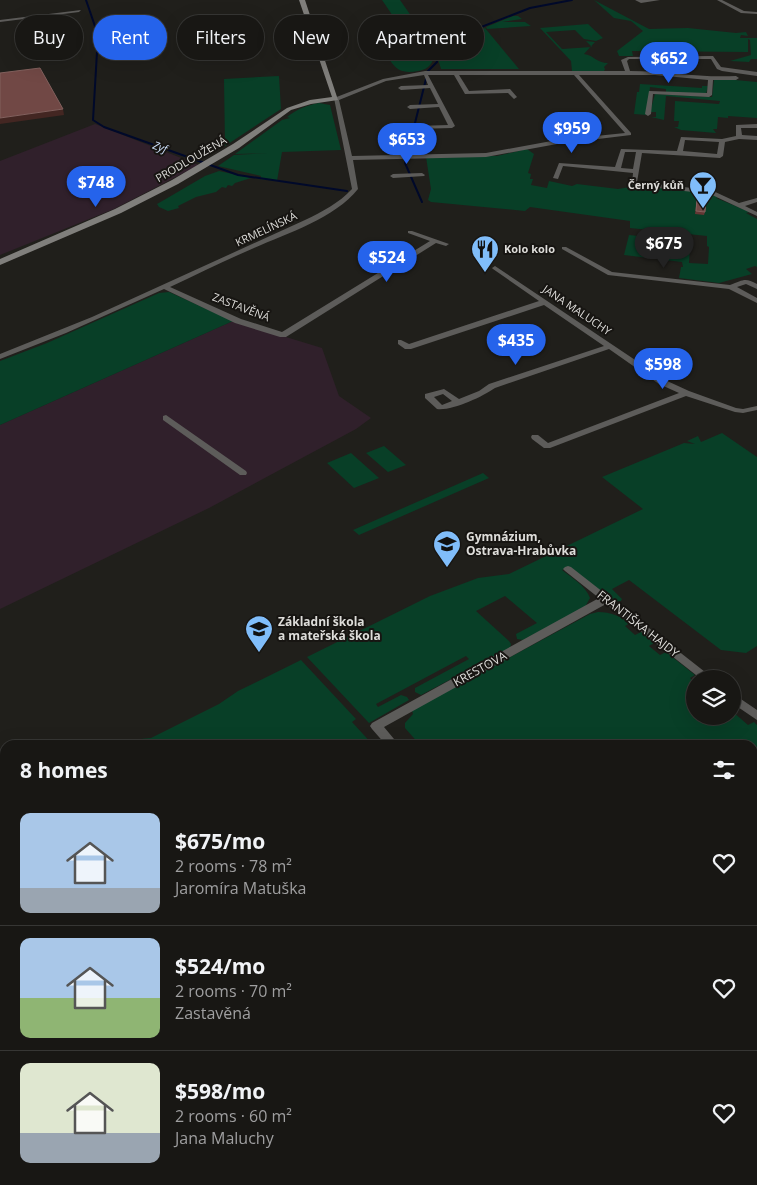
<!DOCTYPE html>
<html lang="en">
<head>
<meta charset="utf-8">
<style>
  body { margin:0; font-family:"Open Sans",sans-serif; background:#252422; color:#f1f3f6; height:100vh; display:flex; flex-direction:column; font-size:19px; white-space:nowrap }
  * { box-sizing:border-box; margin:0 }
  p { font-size:16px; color:#9f9fa0 }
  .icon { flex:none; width:28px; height:28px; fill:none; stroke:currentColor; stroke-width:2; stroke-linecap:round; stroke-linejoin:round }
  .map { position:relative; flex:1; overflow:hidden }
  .side { position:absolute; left:0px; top:740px; width:758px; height:445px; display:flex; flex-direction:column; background:#181714; border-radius:15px 15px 0 0; box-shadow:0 5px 20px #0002,0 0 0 1px #363634 }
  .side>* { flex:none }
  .guide { position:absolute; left:15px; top:15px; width:500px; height:45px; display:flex; gap:10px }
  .buttons { position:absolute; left:686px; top:670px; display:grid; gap:10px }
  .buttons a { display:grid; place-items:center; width:55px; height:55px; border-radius:50%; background:#181714; box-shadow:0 5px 20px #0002,0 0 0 1px #363634; font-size:25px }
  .price { position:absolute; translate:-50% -42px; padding:0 11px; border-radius:18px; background:#2563eb; color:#fff; font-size:16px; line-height:32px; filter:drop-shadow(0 1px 2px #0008) }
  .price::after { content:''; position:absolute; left:50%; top:30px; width:15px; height:11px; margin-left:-8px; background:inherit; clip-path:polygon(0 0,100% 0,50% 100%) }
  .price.active { background:#222; color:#fff }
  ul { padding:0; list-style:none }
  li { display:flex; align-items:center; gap:15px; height:125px; padding:0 20px }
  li+li { border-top:1px solid #363634 }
  li span { display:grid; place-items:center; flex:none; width:140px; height:100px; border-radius:10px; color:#555 }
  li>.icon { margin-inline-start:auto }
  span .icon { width:60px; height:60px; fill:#fffc; stroke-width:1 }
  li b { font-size:21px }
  h2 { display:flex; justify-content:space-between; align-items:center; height:60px; padding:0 20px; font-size:21px }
  .chip { padding:0 18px; border-radius:22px; background:#181714; box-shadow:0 5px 20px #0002,0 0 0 1px #363634; font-size:18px; line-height:45px }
  .chip.active { background:#2563eb; color:#fff }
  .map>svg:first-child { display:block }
</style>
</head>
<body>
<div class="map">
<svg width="757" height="1185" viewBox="0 0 757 1185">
  <rect width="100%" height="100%" fill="#201f1b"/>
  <path fill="#30202b" d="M95 124 199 165 114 209 0 255V161Z
    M233 321 322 348 339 396 371 418 356 429 209 508 0 609V425Z"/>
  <path fill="#083f27" d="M382 0H400L430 43 433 60C430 67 425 70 418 71 394 76 391 61 381 44L410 41Z
    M594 0 649 29 688 28 736 33 746 32 748 36 741 35 740 38H757V59H751L749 62 730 61 751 55 750 40 748 39V52L632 51 633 56H619L617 51 643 31 631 21 614 18Z
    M513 16H518L522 19 502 22H525L531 26 487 29 486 27Z
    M588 24 603 38 596 41 584 39 575 30 546 32 562 49 592 47 586 41 595 42 584 54C593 55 597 63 608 63L604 67 605 69 604 71H572L571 61 540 28Z
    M485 28 519 69H441L435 49 437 46Z
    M279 76 281 109 225 146 224 79Z
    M724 79 757 82V118L728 116V118L718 117 717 129H713L716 133 681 130 674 127H678L679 121H674L675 101 719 104 720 101 666 96 664 120 651 117H656V112H650L655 94 712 97 714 80Z
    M640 84 702 88V86H708L706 94 666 92V89L650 87 647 115 634 114 637 92H639Z
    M319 103 330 105 341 150 282 152 277 181 260 179 261 176 218 166 234 155 269 153 235 154 282 120 290 118 287 117C297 109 308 105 319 103Z
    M527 149 534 154 528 173 531 174 530 179H533L531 185 547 188 549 181 572 186 577 184 618 189 630 187 631 185 699 192 719 197 716 198 750 212 746 213 757 219V267L755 266 746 269 752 274 719 283 679 278 681 267H683L682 262 624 255 629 235 685 241V244H690L689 263 708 264 709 247 707 246V236L630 228V221L530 207 525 211 431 202 428 200 431 189 426 157 497 156Z
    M219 171 251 178 235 183 232 186 228 185 226 188 222 187 216 192 196 197 178 206 179 208 168 211 159 207 157 204 164 200 205 176Z
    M169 292 233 321 0 425V361L47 343 159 293Z
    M722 433 757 457V646L746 653 721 650 629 580 612 589 622 599 621 601 614 602 569 567 562 570C572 578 586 586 590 598L585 607 523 640 517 639 516 634 537 623 505 596 476 611 509 641 511 644 510 648 421 695 415 692V688L469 659 466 656 376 704 378 707 401 695 407 697 409 700 369 723 307 657 430 596 478 578 509 574 643 509 602 477 684 443 695 444 687 441 698 436 701 442Z
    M384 446 406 465 388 472 366 453Z
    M351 453 379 478 354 488 327 463Z
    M483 473 489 478 359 535 353 530Z
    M598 612C611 612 620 616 630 623L625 626 635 635 641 632 654 643 649 646 660 655 666 652 695 675 690 678 695 683V716H732L733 712 748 725 754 722 757 725V759L753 770 752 745H420L405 728V723L413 714 412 710 590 614Z
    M301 660 356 719 352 722 373 745H126L140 739 151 738 219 704 238 691Z
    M0 844 5 847V1180H30L26 1185H0Z
    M753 915 757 921V1185H587L583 1180H752Z
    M118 1180H516L520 1185H115Z"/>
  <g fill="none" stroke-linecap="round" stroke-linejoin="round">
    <path stroke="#00092a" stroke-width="2" d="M86 0 98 35 93 120 104 127 238 175 347 191
      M422 202 405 163 428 71 437 62 435 45 530 8 572 0"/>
    <path fill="#5d5c5a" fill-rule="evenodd" d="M635 0H660L641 3Z
      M717 0H722L744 11 757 12V14L741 13Z
      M81 10 79 12 0 22V20Z
      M713 56 721 67 757 72V76L722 71 717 69 711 59H629L627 61 630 71C666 71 700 78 736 76L739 78 736 80H713L712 95 709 97 653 94 651 114 648 116 645 114 649 91 707 93 708 80 655 75H579L631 133V135L557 144 486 157 353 160 358 189C335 218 288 233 254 248 226 260 198 274 170 287L241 319 282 332 430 241 408 233V231H412L449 244 446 246 436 243 286 337H280L235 323 164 289 66 333 0 359V354L92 317 305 220C322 212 339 203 352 189L334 98 383 79 425 71H625L621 60 628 57ZM424 75 428 85 401 86 398 88 401 90 430 88 438 104 410 105 407 107 410 109 439 107 448 125 417 126 414 128 415 129 452 128 455 126 428 75H454L465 94 508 93 514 99 517 97 510 89 469 91 459 75H574L625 133 557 140 486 153 352 156 339 100 386 81Z
      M757 124V128H741L742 135 757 136V140L739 139 725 142 723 156 720 158 642 153 637 182 711 190 739 203 757 198V202L745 206 757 212V216L710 194 632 185 633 173 563 166 558 179 553 178 559 163 615 167 621 149 677 151 681 137 722 139 736 136V125ZM685 140 719 142 717 154 683 151ZM625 152H636L633 169 621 168Z
      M422 173 425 175 424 176 393 178 390 176 393 174Z
      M562 247H566L612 272 730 285C743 280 745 277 757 284V289L746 284 737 287 757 298V303L729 289 608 275 562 249Z
      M495 266 665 380 689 391 736 408 743 409 757 406V410L743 413 735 412 686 396 550 448H544L532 439 531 437 532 435H538L548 443 679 393 659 384 609 349 495 388C482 397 452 411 437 409L425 398V394L444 389 459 399 479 391 489 384 604 346 544 305 411 349H405L398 344V340H401L409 344 539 301 493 269 492 268ZM443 394 452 401 442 405 434 397Z
      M166 415 246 471 247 473 246 475H240L163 420V416Z
      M568 566 571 567 714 679H701L606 604 384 727 399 745H386L372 729 370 726 372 723 599 598 565 571 563 569 565 567Z
      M732 693 757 710V720L732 703Z
      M757 803V828L752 831V805Z
      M0 832 5 834V844L0 842Z
      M752 898 757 900V915L752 913Z
      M29 1180H46L44 1185H27Z
      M538 1180H556L558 1185H540Z"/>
    <path fill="#807f7c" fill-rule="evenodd" d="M299 0H305L338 100 311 104 291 110 239 148 178 184 121 213 0 265V259L115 209 172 180 233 144 287 108 310 100 332 97Z"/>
  </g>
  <path fill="#643734" d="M697 199 705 212 704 215 695 214Z"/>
  <path fill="#432622" d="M63 109 64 115 0 124V118Z"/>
  <path fill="#714845" stroke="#82605d" d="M40 68 63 109 0 118V73Z
    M697 199 706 200 705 212 696 211Z"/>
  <defs>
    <g id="bar-pin" transform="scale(1.4375)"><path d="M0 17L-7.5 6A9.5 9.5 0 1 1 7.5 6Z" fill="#80bdfa" stroke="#171512"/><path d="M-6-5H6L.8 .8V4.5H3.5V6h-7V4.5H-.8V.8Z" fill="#111"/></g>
    <g id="restaurant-pin" transform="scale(1.4375)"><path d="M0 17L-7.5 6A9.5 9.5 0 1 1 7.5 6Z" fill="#80bdfa" stroke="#171512"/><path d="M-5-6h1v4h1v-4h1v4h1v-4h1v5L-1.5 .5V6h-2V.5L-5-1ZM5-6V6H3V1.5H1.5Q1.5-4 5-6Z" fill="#111"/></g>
    <g id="school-pin" transform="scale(1.4375)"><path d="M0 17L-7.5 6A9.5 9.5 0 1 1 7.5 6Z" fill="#80bdfa" stroke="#171512"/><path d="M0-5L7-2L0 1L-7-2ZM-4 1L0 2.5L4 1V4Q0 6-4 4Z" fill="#111"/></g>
  </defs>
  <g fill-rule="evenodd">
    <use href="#bar-pin" x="703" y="185"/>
    <use href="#restaurant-pin" x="485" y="249"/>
    <use href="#school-pin" x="447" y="544"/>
    <use href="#school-pin" x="259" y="629"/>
  </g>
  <g text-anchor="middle" stroke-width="4" stroke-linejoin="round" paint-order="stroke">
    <g font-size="11" font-style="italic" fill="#cbdef8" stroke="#171512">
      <text transform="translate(160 147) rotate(20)" y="4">Zyf</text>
    </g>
    <g font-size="11" fill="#deddda" stroke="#171512">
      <text transform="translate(191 159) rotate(-30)" y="4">PRODLOUŽENÁ</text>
      <text transform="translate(266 229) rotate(-25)" y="4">KRMELÍNSKÁ</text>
      <text transform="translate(241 307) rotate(21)" y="4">ZASTAVĚNÁ</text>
      <text transform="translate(577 310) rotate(34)" y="4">JANA MALUCHY</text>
    </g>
    <g font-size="11" font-weight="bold" fill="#deddda" stroke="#171512" text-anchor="end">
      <text x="684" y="189">Černý kůň</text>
      <text x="504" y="253" text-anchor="start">Kolo kolo</text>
    </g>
    <g font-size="12" font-weight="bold" fill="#deddda" stroke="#171512" text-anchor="start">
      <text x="466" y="541">Gymnázium,<tspan x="466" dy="14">Ostrava-Hrabůvka</tspan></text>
      <text x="278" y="626">Základní škola<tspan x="278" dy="14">a mateřská škola</tspan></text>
    </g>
    <g font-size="12" fill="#deddda" stroke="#171512">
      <text transform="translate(638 624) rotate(38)" y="4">FRANTIŠKA HAJDY</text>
      <text transform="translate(480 669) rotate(-29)" y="4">KRESTOVA</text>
    </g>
  </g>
</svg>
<div class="buttons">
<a><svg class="icon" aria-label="layers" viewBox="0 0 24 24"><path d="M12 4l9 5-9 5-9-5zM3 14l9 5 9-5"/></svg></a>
</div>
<b class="price" style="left:669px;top:84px">$652</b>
<b class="price" style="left:572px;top:154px">$959</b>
<b class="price" style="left:407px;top:165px">$653</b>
<b class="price" style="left:96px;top:208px">$748</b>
<b class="price active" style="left:664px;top:269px">$675</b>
<b class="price" style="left:387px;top:283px">$524</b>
<b class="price" style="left:516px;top:366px">$435</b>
<b class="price" style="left:663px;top:390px">$598</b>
<div class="guide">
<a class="chip">Buy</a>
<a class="chip active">Rent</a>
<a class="chip">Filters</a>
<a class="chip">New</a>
<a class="chip">Apartment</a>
</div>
<section class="side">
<h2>8 homes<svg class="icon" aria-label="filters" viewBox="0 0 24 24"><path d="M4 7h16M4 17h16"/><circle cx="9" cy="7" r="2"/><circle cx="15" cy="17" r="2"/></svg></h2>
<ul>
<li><span style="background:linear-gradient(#a9c7e8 75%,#9aa5b1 0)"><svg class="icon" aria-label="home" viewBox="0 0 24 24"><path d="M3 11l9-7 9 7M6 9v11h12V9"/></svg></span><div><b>$675/mo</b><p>2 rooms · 78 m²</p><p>Jaromíra Matuška</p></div><svg class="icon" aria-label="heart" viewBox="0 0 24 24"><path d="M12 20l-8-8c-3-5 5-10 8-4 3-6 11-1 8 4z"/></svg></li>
<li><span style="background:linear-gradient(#a9c7e8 60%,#8fb573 0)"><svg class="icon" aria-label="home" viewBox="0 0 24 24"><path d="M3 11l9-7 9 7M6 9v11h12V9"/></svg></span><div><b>$524/mo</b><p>2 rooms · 70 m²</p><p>Zastavěná</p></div><svg class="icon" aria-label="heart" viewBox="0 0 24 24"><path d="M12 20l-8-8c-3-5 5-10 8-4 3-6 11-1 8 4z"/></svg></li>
<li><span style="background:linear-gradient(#dfe7d0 70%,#9aa5b1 0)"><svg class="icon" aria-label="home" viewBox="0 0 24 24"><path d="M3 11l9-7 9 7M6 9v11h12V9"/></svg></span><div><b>$598/mo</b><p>2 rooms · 60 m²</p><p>Jana Maluchy</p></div><svg class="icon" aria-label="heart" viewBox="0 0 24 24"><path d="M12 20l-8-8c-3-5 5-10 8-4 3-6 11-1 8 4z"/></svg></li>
</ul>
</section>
</div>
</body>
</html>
